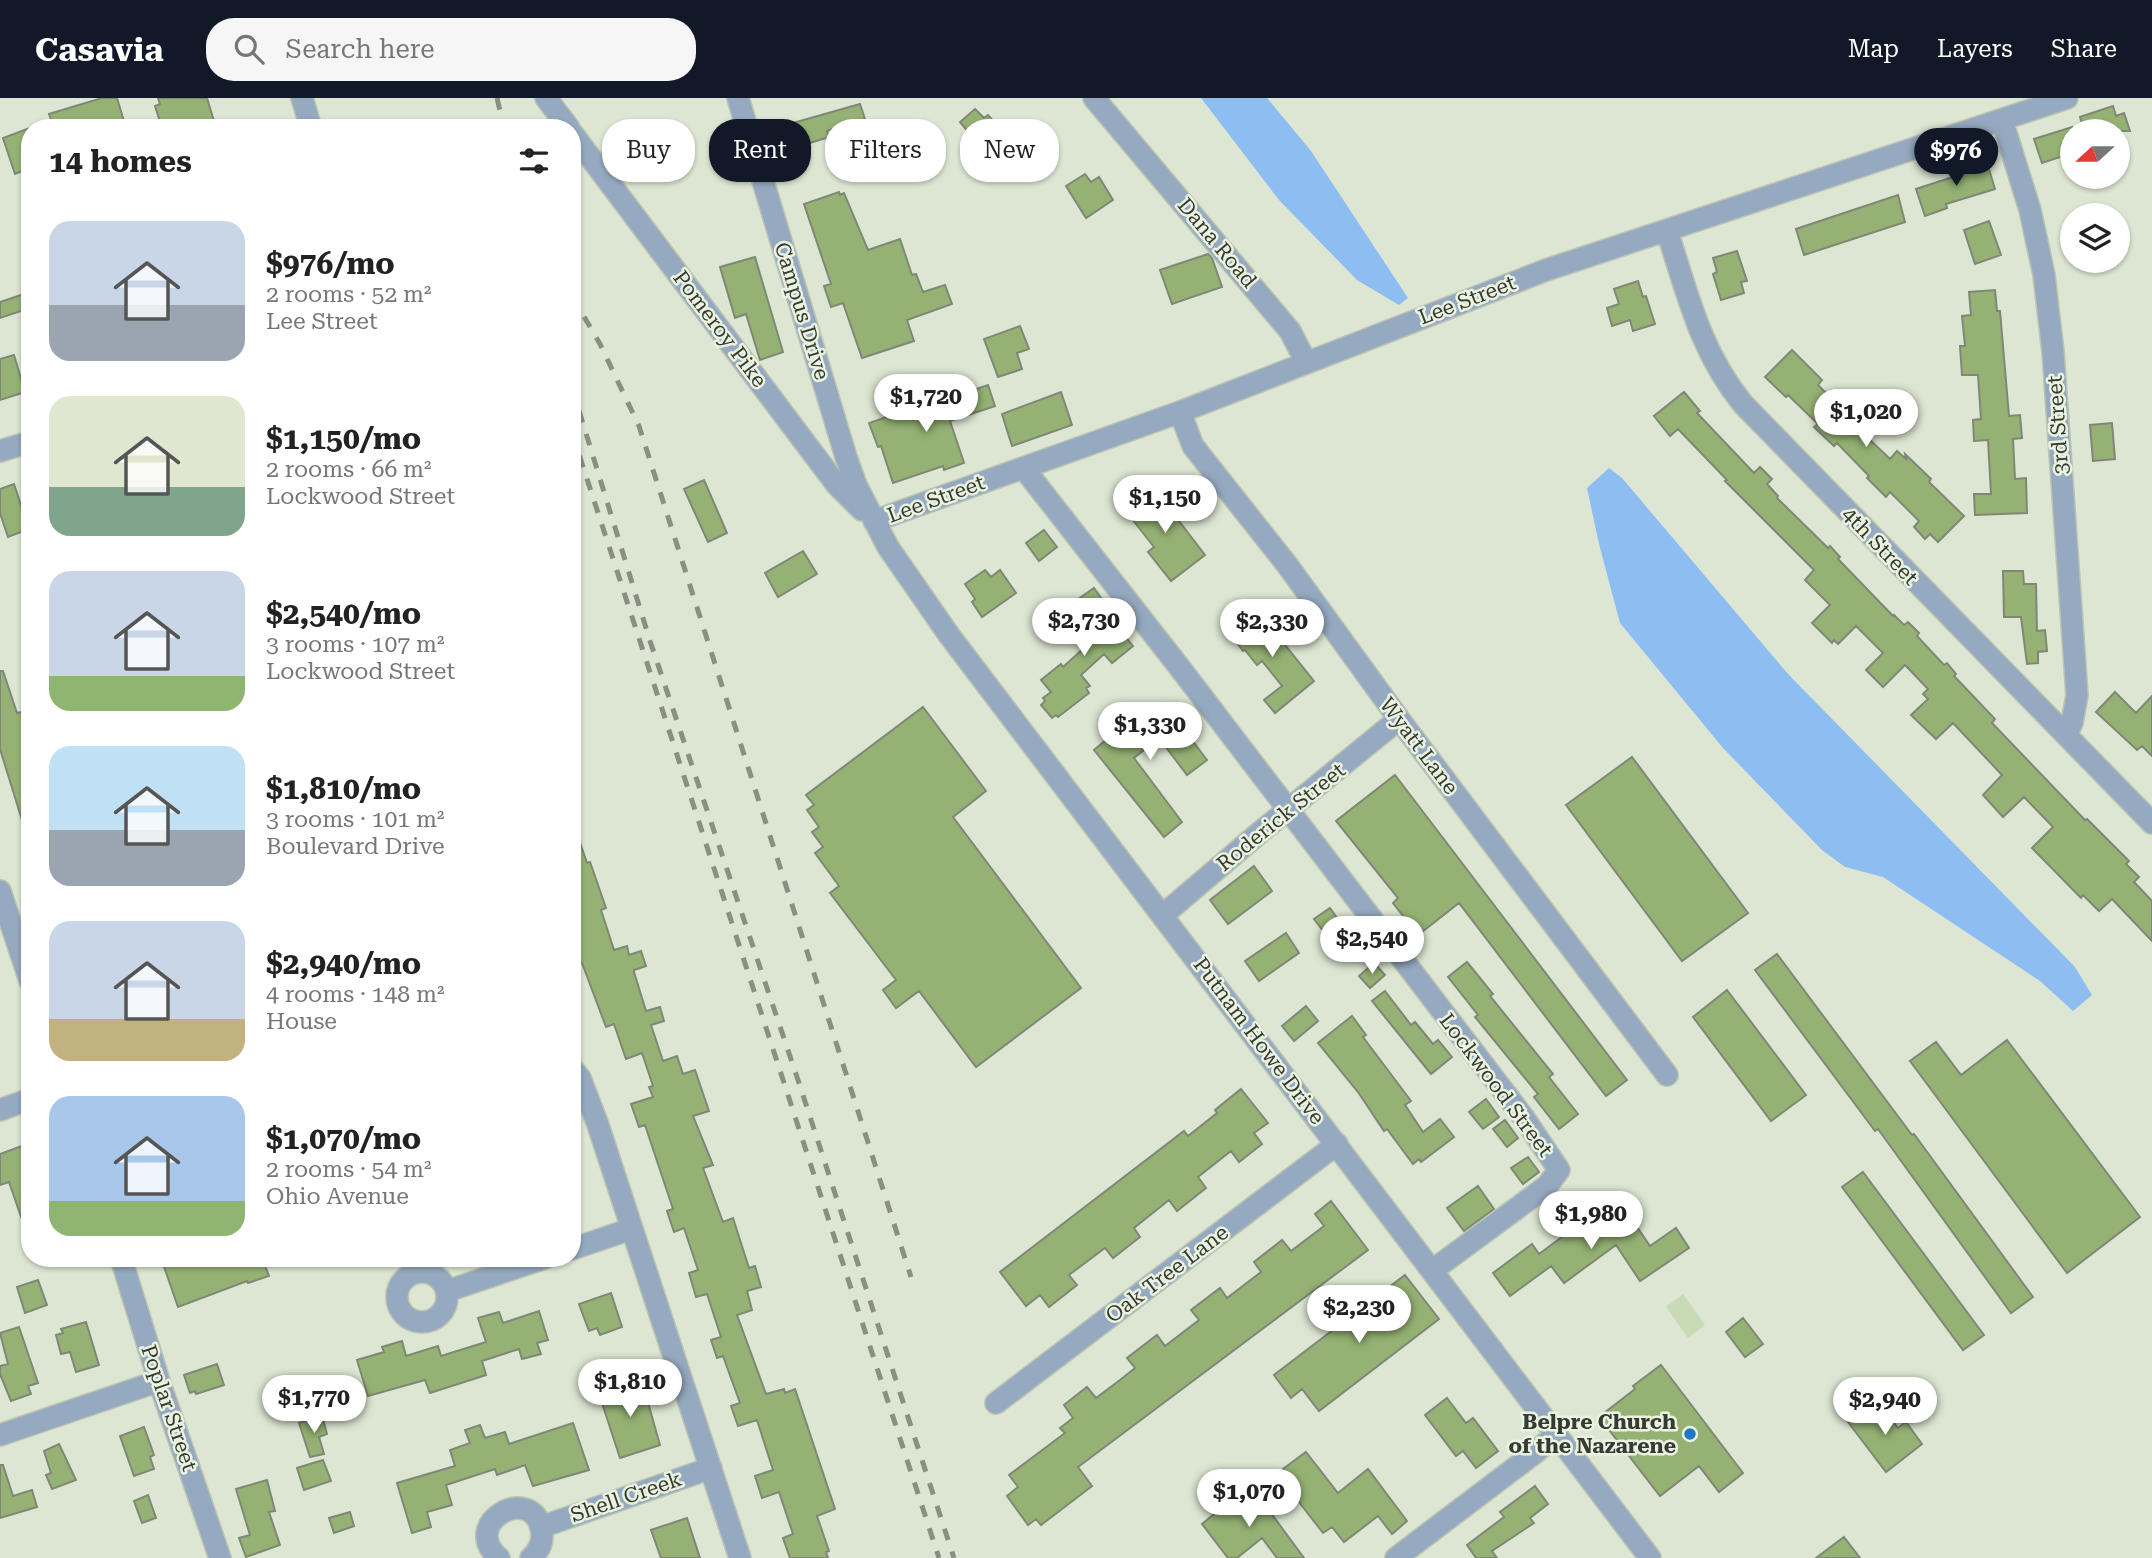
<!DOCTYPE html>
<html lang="en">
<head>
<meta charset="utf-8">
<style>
  body { margin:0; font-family:"Roboto Serif",serif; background:#f6f6f6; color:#222; height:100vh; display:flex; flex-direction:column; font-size:26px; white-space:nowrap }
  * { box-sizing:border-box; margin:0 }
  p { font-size:23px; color:#767676 }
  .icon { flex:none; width:38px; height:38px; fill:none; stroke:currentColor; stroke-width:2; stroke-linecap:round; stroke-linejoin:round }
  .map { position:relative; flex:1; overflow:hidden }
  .drawer { position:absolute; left:21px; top:21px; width:560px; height:1148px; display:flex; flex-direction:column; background:#fff; border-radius:28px; box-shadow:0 2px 5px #0004 }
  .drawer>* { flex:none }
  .hud { position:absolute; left:602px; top:21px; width:665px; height:63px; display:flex; gap:14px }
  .needle { width:46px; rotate:249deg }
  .tools { position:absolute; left:2060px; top:21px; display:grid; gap:14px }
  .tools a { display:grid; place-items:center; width:70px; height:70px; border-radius:50%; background:#fff; box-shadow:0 2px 5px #0004; font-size:35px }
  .price { position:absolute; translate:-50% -60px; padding:0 16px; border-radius:24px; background:#fff; color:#222; font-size:23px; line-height:46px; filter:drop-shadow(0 2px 4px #0008) }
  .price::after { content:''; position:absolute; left:50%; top:42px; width:21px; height:16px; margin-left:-10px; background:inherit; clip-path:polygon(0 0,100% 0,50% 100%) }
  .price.current { background:#111827; color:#fff }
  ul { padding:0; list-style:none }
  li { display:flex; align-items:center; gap:21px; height:175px; padding:0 28px }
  li span { display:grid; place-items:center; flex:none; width:196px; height:140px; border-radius:21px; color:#555 }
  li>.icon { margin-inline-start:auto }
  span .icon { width:84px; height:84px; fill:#fffc; stroke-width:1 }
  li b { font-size:30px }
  h2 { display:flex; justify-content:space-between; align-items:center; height:84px; padding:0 28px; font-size:30px }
  .tag { padding:0 24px; border-radius:28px; background:#fff; box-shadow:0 2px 5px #0004; font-size:24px; line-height:63px }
  .tag.current { background:#111827; color:#fff }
  header { display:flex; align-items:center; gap:42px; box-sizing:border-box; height:98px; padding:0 35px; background:#111827; color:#fff }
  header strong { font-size:33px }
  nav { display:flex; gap:38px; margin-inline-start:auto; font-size:24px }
  .search { width:490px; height:63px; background:#f6f6f6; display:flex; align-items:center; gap:18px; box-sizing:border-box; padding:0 24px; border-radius:28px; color:#767676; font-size:26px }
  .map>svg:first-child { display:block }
</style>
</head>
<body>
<header>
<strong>Casavia</strong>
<div class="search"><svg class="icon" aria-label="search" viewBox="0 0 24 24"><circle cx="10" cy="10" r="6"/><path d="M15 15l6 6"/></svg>Search here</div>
<nav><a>Map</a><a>Layers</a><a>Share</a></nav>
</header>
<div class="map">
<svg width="2152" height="1460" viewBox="0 0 2152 1460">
  <rect width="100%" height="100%" fill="#dce6d2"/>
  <path fill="#c8dbb5" d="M1683 1196 1705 1227 1688 1240 1666 1209Z"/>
  <path fill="#8ebdf2" d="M1201 0H1267L1311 53 1408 200 1399 207 1357 182 1279 102Z
    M1609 370 1622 380 1788 576 2075 869 2092 897 2073 913 2040 883 1883 779 1845 769 1822 752 1723 650 1620 525 1599 446 1587 390Z"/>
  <path fill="#95b274" stroke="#7f8876" stroke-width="2" d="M102 0H117L126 30H54L49 16Z
    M158 0H207L216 30H162L155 8 160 6Z
    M860 6 865 21 827 33 829 39 794 50 792 44 785 46 779 29Z
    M2113 8 2116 18 2124 15 2130 33H2079V31L2083 29 2080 19Z
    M975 11 984 20 988 17 1009 41 989 59 960 24Z
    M2072 29V55L2042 65 2034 41Z
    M30 30V70L15 76 3 40Z
    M901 37 907 62 882 69 875 44Z
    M1975 64 1978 71 1988 68 1995 91 1946 106 1947 110 1925 118 1916 91 1956 78 1954 70Z
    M1085 76 1091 84 1099 79 1113 102 1086 120 1066 88Z
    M839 94 840 97 844 95 868 152 900 141 912 177 916 176 923 194 945 187 952 206 907 222 914 243 862 260 843 205 831 209 824 188 831 186 804 106Z
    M1898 97 1905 124 1804 157 1796 131Z
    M1989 123 2001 157 1975 166 1964 132Z
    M1737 153 1747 183 1741 184 1744 195 1721 202 1713 176 1717 174 1713 160Z
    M1208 156 1212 160 1222 189 1172 206 1160 172Z
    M755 159 783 254 760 262 746 216 735 220 720 169Z
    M1638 183 1643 199 1646 198 1655 226 1633 233 1630 222 1612 228 1607 210 1619 206 1614 191Z
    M1995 192 1997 213H2000L2009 318 2020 317 2022 340 2013 341 2015 381 2026 380 2027 415 1975 417 1974 396H1991L1988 342 1974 343 1973 322 1981 321 1978 277H1962L1960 248H1965L1962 218 1971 217 1969 194Z
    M30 194V210L0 220V204Z
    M1020 228 1029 251 1017 255 1022 271 998 279 984 241Z
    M1792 252 1822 282 1818 287 1844 313 1848 309 1847 304 1876 332 1868 340 1890 361 1897 353 1906 361 1905 356 1931 381 1929 384 1964 418 1938 444 1930 436 1925 441 1914 429 1919 423 1890 394 1886 399 1867 380 1869 378 1837 345 1834 348 1814 329 1818 326 1788 297 1786 299 1765 279Z
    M14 257 25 294 0 302V261Z
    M988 287 995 308 950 323 964 365 944 372 943 368 893 385 881 348 878 349 869 325 932 303 933 306Z
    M1061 294 1072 327 1012 348 1002 316Z
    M1684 294 1700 313 1697 315 1754 375 1760 369 1772 381 1767 386 1778 398 1777 400 1828 450 1830 448 1840 459 1838 461 1893 518 1894 517 1904 527 1908 524 1919 535 1917 538 1944 567 1947 565 1956 576 1954 578 1995 621 1992 625 2085 722 2087 721 2129 763 2126 766 2139 779 2134 784 2152 803V843L2112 801 2099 813 2083 797 2081 800 2032 750 2053 729 2024 699 2003 719 1983 697 2002 677 1953 625 1936 641 1911 617 1928 601 1923 596 1928 591 1905 567 1883 589 1866 572 1883 555 1856 528 1838 546 1834 542 1832 545 1812 525 1830 507 1805 482 1814 472 1725 383 1727 382 1678 331 1670 338 1654 318Z
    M2112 325 2115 361 2093 363 2090 327Z
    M704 382 727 435 708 444 684 391Z
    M14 386 29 431 8 439 0 415V391Z
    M1153 389 1205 457 1171 483 1148 454 1154 449 1125 412Z
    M1044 432 1057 449 1039 463 1026 445Z
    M803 453 817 476 778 499 765 475Z
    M985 472 991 479 1000 472 1016 495 982 519 972 504 975 501 965 486Z
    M2003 473H2023L2024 486H2036L2037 533 2045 532 2047 553 2038 554V565L2027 566 2021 519H2004Z
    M1094 490 1104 504 1100 507 1133 548 1112 565 1104 556 1081 577 1090 588 1086 590 1089 595 1058 619 1056 617 1052 620 1041 607 1045 603 1043 600 1051 594 1041 582 1061 566 1063 569 1093 542 1087 535 1096 528 1077 502Z
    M1257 512 1314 583 1275 615 1264 602 1282 588 1262 563 1257 567 1245 552 1243 553 1229 534Z
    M0 573H3L17 615 26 613 30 626V734L26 735 0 651Z
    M2115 594 2136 615 2152 598V658L2142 648 2137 652 2096 614Z
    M1164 605 1207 662 1187 677 1159 640 1134 660 1182 724 1164 739 1094 652 1123 628 1128 634Z
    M923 609 986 693 953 719 1081 890 976 969 919 893 896 910 883 892 896 882 830 795 839 788 815 755 823 749 812 734 819 729 807 712 814 707 806 697Z
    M1632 659 1748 815 1682 863 1566 707Z
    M1395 677 1627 982 1606 998 1459 805 1418 837 1393 805 1398 800 1336 723Z
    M572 730H575L587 765 590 764 606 810 601 812 614 852 627 848 629 857 641 853 646 868 634 872V874L646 913 660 909 664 923 651 927 663 963 677 958 683 976 695 972 709 1013 693 1018 713 1067 703 1070 723 1124 733 1120 749 1170 755 1168 761 1189 747 1193 752 1212 737 1217 766 1296 784 1291 785 1295 795 1291 835 1411 817 1418 829 1453 826 1454 828 1460H790L783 1440 793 1436 779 1394 762 1400 755 1378 773 1372 757 1322 738 1328 731 1308 740 1305 723 1258 717 1260 711 1242 721 1239 707 1196 696 1199 689 1175 698 1172 684 1130 674 1134 667 1113 673 1111 645 1027 639 1029 631 1006 653 999 649 989 653 988 642 955 626 961 614 926 606 929 582 865 572 868Z
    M1254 768 1272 793 1228 826 1210 802Z
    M1330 810 1342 827 1327 838 1314 821Z
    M1286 835 1299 855 1259 883 1245 863Z
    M1777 856 1912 1037 1914 1036 2033 1199 2011 1215 1878 1031 1875 1033 1755 872Z
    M1467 864 1493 896 1490 898 1553 976 1549 979 1578 1016 1559 1031 1534 999 1538 996 1475 919 1478 917 1448 879Z
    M1374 865 1385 877 1370 890 1359 878Z
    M1727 892 1806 997 1771 1023 1693 919Z
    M1385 893 1411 927 1415 924 1433 946 1438 942 1452 959 1431 976 1372 903Z
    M1306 908 1318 923 1294 943 1282 928Z
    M1352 918 1366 937 1363 939 1411 1003 1405 1007 1423 1034 1440 1021 1454 1039 1421 1064 1419 1061 1413 1066 1387 1031 1384 1033 1358 994 1318 945Z
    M2007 942 2140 1119 2067 1175 1910 963 1936 944 1961 977Z
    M1241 991 1268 1025 1254 1035 1262 1046 1239 1064 1231 1053 1198 1079 1206 1090 1177 1113 1169 1102 1134 1130 1140 1139 1113 1160 1105 1150 1069 1177 1077 1187 1049 1209 1040 1197 1026 1208 1000 1174 1184 1033 1188 1038 1217 1015 1215 1012Z
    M1486 1001 1499 1019 1483 1031 1469 1014Z
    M1505 1022 1518 1040 1507 1049 1493 1031Z
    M30 1045V1135L27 1136 9 1084 0 1087V1056Z
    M1528 1059 1539 1074 1523 1086 1511 1070Z
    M1863 1074 1984 1237 1963 1252 1842 1089Z
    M1478 1088 1494 1111 1464 1133 1447 1110Z
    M1331 1103 1368 1152 1078 1369 1092 1388 1041 1427 1036 1421 1028 1427 1007 1398 1018 1389 1009 1377 1065 1335 1060 1330 1073 1320 1064 1307 1087 1289 1096 1300 1120 1282 1135 1270 1127 1260 1157 1237 1165 1248 1199 1222 1191 1212 1220 1190 1227 1200 1261 1174 1254 1164 1282 1142 1291 1153 1324 1128 1315 1116Z
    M1601 1106 1607 1125 1618 1117 1623 1124 1631 1120 1650 1148 1676 1130 1689 1150 1640 1183 1616 1147 1564 1185 1551 1168 1510 1198 1493 1175 1532 1146 1539 1156 1578 1127 1574 1115Z
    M161 1160H262L269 1178 248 1185 247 1183 178 1209Z
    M1405 1177 1439 1221 1319 1313 1302 1291 1291 1300 1274 1277Z
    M38 1182 47 1207 25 1215 17 1189Z
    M611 1195 622 1229 600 1237 597 1230 589 1233 579 1206Z
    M539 1213 548 1242 537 1245 541 1256 522 1261 519 1251 482 1263 486 1277 430 1295 425 1282 368 1298 357 1262 384 1254 382 1249 402 1243 406 1258 438 1248 441 1258 486 1244 478 1220 499 1214 503 1225Z
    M1743 1220 1763 1246 1745 1259 1726 1234Z
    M86 1224 99 1267 76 1274 70 1254 61 1256 56 1237 63 1235 61 1231Z
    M19 1229 38 1285 28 1288 31 1296 11 1303 0 1276V1268L8 1266 0 1235Z
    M217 1266 224 1287 196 1296 195 1293 190 1295 184 1277Z
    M1661 1267 1743 1375 1719 1394 1699 1368 1660 1398 1599 1319 1635 1291 1633 1288Z
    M639 1283 643 1295 645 1294 660 1347 620 1360 599 1296Z
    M1447 1300 1466 1325 1473 1320 1498 1353 1476 1370 1463 1353 1456 1358 1425 1317Z
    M1869 1308 1877 1317 1883 1312 1898 1330 1906 1324 1922 1346 1886 1374 1848 1324Z
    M322 1318 327 1336 319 1339 324 1356 310 1359 299 1325Z
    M573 1325 589 1372 533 1388 525 1367 497 1377 495 1371 446 1387 452 1407 427 1414 431 1429 412 1435 397 1385 455 1368 450 1352 470 1345 465 1332 480 1327 485 1340 505 1334 509 1346Z
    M144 1329 154 1357 150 1359 154 1371 134 1378 120 1338Z
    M59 1346 76 1382 52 1391 46 1377 51 1375 44 1353Z
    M1306 1354 1338 1395 1368 1371 1407 1423 1392 1436 1378 1418 1344 1444 1332 1429 1323 1435 1292 1395 1298 1391 1283 1371Z
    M323 1362 331 1383 304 1392 297 1370Z
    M0 1367H3L13 1398 32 1392 37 1409 0 1420Z
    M267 1382 275 1413 269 1414 280 1447 246 1459 239 1440 250 1437 236 1391Z
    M1535 1388 1548 1406 1530 1420 1534 1425 1492 1453 1497 1460H1476L1467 1447 1504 1419 1500 1414Z
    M1246 1390 1261 1410 1265 1407 1304 1460H1277L1262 1440 1237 1460H1228L1202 1426Z
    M148 1397 156 1420 142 1425 134 1403Z
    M350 1414 354 1428 334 1435 329 1420Z
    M687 1420 700 1460H661L651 1432Z
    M1844 1439 1860 1460H1816Z"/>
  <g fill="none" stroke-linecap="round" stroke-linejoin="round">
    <g stroke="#bbc4b2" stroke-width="24">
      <path id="minor" d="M302 0 311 30
        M546 0 569 30
        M738 0 846 359 856 387 888 449 949 537 1650 1460
        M1094 0 1290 233 1306 264
        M2002 22 2030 112 2044 177 2053 254 2077 597 2072 625 2066 635
        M572 35 809 350 837 387 862 412
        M1667 133C1688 197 1700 253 1743 306L2152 725
        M1180 314 1193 348 1288 468 1399 621 1667 977
        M0 353 30 344
        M1026 369 1029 377 1180 570 1524 1020 1559 1072 1547 1088 1433 1172
        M874 423 1180 314 1546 172 2067 0
        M0 793 30 883
        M1163 817 1258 736 1399 621
        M572 970 580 980 598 1027 740 1460
        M0 1012 30 1001
        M572 1151 631 1131
        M121 1160 159 1283 220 1460
        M397 1199a25 25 0 1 1 50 0a25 25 0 1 1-50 0Z
        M447 1193 545 1160
        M996 1305 1337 1046
        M0 1337 159 1283
        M541 1429 711 1370
        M499 1460C459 1426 530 1385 541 1430 544 1442 540 1452 531 1460
        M1396 1460 1536 1354 1556 1336"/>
    </g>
    <use href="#minor" stroke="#95a9c0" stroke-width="21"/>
    <path stroke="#899082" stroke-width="5" stroke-dasharray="12 12" stroke-linecap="butt" d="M497 0 504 30
      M572 198 600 246 639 328 911 1179
      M572 290 650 543 798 982 954 1460
      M572 335 939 1460"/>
  </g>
  <circle fill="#2475c4" stroke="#e9f3e0" stroke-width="2.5" cx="1690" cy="1336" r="7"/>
  <g text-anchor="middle" stroke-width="5" stroke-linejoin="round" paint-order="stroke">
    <g font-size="21" fill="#363a32" stroke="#e9f3e0">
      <text transform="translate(1217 145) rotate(50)" y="7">Dana Road</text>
      <text transform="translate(1467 202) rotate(-21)" y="7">Lee Street</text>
      <text transform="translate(802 213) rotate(73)" y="7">Campus Drive</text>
      <text transform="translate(720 231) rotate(53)" y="7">Pomeroy Pike</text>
      <text transform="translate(2058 327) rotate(-94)" y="7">3rd Street</text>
      <text transform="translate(936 401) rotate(-20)" y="7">Lee Street</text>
      <text transform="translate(1880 448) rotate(46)" y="7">4th Street</text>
      <text transform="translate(1419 648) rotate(53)" y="7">Wyatt Lane</text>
      <text transform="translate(1281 719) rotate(-39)" y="7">Roderick Street</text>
      <text transform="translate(1259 943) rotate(53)" y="7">Putnam Howe Drive</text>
      <text transform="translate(1496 987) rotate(53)" y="7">Lockwood Street</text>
      <text transform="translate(1167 1176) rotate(-37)" y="7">Oak Tree Lane</text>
      <text transform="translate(169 1310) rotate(71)" y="7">Poplar Street</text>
      <text transform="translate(626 1399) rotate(-19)" y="7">Shell Creek</text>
    </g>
    <g font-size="21" font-weight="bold" fill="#363a32" stroke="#e9f3e0" text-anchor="end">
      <text x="1676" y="1331">Belpre Church<tspan x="1676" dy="24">of the Nazarene</tspan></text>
    </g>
  </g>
</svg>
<div class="tools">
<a><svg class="needle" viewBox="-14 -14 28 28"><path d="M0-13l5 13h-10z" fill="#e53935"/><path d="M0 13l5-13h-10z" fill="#767676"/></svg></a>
<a><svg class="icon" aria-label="layers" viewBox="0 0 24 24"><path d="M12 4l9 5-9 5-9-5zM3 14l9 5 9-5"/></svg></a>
</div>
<b class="price current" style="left:1956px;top:90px">$976</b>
<b class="price" style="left:926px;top:336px">$1,720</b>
<b class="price" style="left:1866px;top:351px">$1,020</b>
<b class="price" style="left:1165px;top:437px">$1,150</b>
<b class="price" style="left:1084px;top:560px">$2,730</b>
<b class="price" style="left:1272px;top:561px">$2,330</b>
<b class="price" style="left:1150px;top:664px">$1,330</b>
<b class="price" style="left:1372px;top:878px">$2,540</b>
<b class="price" style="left:1591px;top:1153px">$1,980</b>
<b class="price" style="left:1359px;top:1247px">$2,230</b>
<b class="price" style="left:630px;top:1321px">$1,810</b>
<b class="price" style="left:314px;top:1337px">$1,770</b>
<b class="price" style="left:1885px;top:1339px">$2,940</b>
<b class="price" style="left:1249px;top:1431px">$1,070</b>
<div class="hud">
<a class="tag">Buy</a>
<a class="tag current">Rent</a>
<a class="tag">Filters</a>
<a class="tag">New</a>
</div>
<section class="drawer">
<h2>14 homes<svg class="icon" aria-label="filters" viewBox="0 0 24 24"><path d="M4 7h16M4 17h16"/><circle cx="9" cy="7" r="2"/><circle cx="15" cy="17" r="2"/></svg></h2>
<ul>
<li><span style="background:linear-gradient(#c9d6e8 60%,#9aa5b1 0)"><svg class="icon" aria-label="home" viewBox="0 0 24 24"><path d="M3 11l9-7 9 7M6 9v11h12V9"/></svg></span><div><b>$976/mo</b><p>2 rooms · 52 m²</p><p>Lee Street</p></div></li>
<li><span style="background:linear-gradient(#dfe7d0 65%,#7fa58c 0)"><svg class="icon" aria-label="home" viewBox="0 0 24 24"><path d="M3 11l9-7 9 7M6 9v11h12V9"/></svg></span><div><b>$1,150/mo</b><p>2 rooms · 66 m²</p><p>Lockwood Street</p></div></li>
<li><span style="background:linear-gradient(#c9d6e8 75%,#8fb573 0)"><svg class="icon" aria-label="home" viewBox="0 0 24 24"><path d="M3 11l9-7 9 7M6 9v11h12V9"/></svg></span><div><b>$2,540/mo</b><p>3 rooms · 107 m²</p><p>Lockwood Street</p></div></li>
<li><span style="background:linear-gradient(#bfe0f5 60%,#9aa5b1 0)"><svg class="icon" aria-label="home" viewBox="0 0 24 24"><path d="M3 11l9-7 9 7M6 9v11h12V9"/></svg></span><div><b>$1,810/mo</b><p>3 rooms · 101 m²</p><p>Boulevard Drive</p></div></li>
<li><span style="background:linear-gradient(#c9d6e8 70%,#c2b280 0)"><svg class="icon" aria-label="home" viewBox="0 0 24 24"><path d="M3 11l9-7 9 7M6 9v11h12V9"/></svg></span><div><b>$2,940/mo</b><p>4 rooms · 148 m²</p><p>House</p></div></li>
<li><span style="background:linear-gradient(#a9c7e8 75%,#8fb573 0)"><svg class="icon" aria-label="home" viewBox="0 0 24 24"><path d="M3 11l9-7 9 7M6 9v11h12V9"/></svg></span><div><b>$1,070/mo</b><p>2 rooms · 54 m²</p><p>Ohio Avenue</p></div></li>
</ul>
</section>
</div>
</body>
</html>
